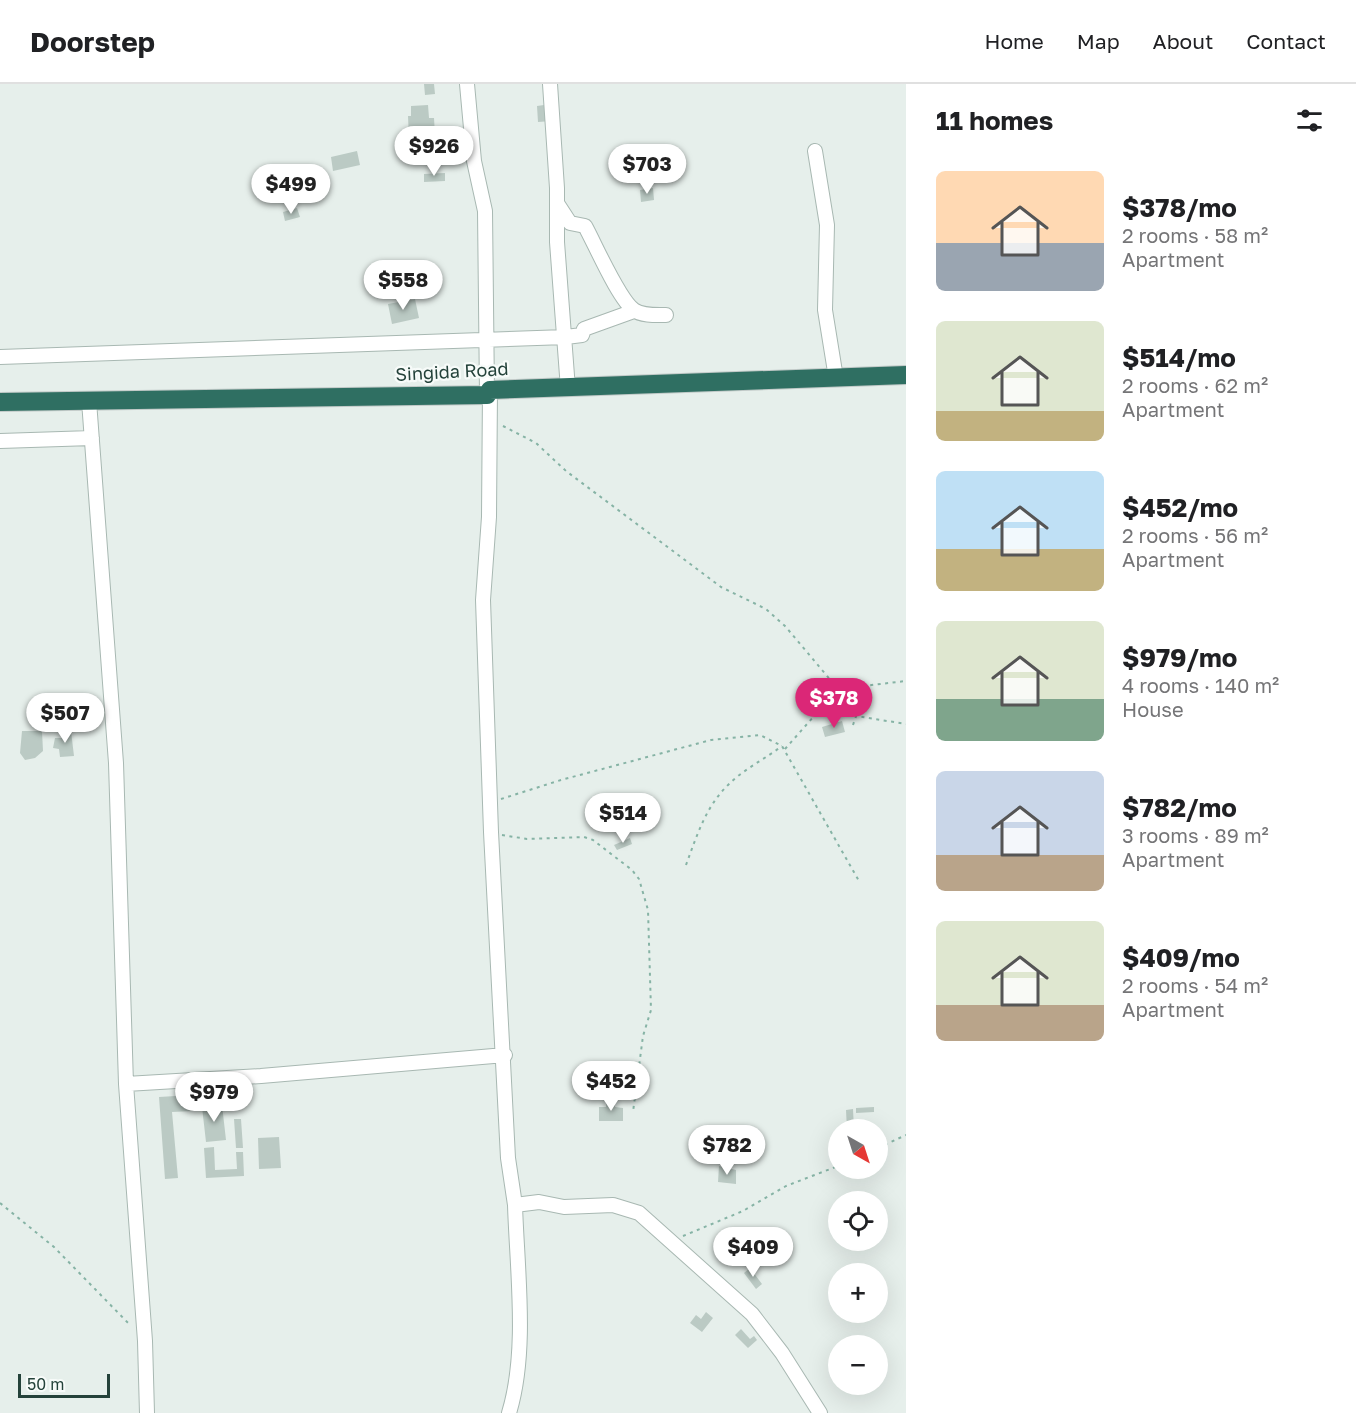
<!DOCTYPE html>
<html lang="en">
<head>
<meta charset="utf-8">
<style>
  body { margin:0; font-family:"Golos Text",sans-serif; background:#f2f2f2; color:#202124; height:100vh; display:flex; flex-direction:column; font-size:22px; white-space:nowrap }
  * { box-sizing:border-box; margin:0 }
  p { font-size:20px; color:#757577 }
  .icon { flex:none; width:33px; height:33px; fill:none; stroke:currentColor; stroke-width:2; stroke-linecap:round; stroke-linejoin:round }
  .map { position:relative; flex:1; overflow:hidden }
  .sheet { display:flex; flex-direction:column; background:#fff; width:450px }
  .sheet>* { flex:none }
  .needle { width:39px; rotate:141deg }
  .buttons { position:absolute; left:828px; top:1035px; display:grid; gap:12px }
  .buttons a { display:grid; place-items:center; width:60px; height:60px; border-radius:50%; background:#fff; box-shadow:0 6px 24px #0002; font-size:30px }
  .scale { position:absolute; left:18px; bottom:15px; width:92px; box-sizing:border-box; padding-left:6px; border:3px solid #24423a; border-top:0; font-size:16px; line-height:21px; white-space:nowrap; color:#24423a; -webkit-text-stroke:4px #f7fbf9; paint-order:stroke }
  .price { position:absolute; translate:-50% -51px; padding:0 14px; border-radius:21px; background:#fff; color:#222; font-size:20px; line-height:39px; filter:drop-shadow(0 2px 3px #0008) }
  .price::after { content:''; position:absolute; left:50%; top:36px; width:18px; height:14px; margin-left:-9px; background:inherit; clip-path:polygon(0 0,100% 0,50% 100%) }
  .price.selected { background:#db2777; color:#fff }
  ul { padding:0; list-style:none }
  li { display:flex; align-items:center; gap:18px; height:150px; padding:0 30px }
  li span { display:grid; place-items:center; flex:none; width:168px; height:120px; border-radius:9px; color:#555 }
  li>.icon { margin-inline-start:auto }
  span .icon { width:72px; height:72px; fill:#fffc; stroke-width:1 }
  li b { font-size:26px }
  h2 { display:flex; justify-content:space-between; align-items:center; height:72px; padding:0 30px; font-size:26px }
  header { display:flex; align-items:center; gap:36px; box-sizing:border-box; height:84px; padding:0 30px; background:#fff; border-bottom:2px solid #e0e0e0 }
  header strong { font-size:28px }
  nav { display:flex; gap:33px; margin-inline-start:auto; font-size:21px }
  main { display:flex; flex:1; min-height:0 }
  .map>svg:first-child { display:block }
</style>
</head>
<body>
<header>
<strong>Doorstep</strong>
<nav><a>Home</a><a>Map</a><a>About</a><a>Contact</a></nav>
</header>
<main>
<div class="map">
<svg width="906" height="1329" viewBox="0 0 906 1329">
  <rect width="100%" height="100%" fill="#e6efeb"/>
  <path fill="#bbcac4" d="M424 0H434L435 10 425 11Z
    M551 20 552 37 538 38 537 22Z
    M428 21 429 34H434L435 51 409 54 408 32H411V22Z
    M357 67 360 81 333 87 331 73Z
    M445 89V97L424 98V90Z
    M653 104 654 116 641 118 640 106Z
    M297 124 300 133 285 137 283 128Z
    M415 215 419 234 392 240 388 220Z
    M842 637 845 648 825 653 822 643Z
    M62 646 71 647 74 672 60 673 59 665 53 664 55 654H62Z
    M22 647H42L43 667 35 674 25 676 20 669Z
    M630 754 632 760 617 766 614 761Z
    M192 1011 193 1027 172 1028 178 1094 165 1095 159 1013Z
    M606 1016H615V1023L623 1024V1037H599V1023H606Z
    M222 1021 226 1056 206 1058 202 1023Z
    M874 1023V1028L856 1029V1024Z
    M853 1025 854 1046H847L846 1026Z
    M234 1035H241L243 1064H236Z
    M279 1053 281 1084 259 1085 258 1054Z
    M214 1063 215 1086 237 1085 236 1068H243L244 1092 206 1094 204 1064Z
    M719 1082 736 1086V1100L718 1098Z
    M750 1184 762 1200 756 1205 744 1189Z
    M706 1228 713 1234 702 1248 690 1239 696 1231 701 1235Z
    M741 1245 750 1255 754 1252 757 1256 748 1264 735 1251Z"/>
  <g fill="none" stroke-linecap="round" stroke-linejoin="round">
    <g stroke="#a8b8b2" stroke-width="16">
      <path id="street" d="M467 0 474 77 485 127 487 311
        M550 0 557 104V158L568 305
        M815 67 827 141 825 226 836 294
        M557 119 570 139 585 142C595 160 619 216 634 226 642 232 657 231 666 231
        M0 273 566 253 582 251 584 245 634 227
        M490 306 489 433 483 516 491 748 508 1074 515 1121 539 1118 564 1123 613 1121 639 1129 752 1230 782 1269 820 1329
        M89 317 116 679 126 1000 145 1257 147 1329
        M0 357 92 354
        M126 1000 261 992 505 971
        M509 1329C528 1267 517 1186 515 1121"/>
    </g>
    <g stroke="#c2cac8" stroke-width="20">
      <path id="highway" d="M0 318 487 311 490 306 906 291"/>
    </g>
    <path stroke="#86b3a5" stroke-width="2" stroke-dasharray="3 4.5" stroke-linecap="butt" d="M503 342 536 359 566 387 721 503 766 525 785 542 838 605
      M853 641 856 632 906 640
      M785 665 838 605 906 597
      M501 715 561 696 711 656 760 651 782 662 859 797
      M502 751 527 755 584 753 593 756 632 786 639 795 648 826 651 926 643 952 633 1028
      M686 781C697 751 706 722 729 700 744 685 765 675 782 662
      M878 1064 906 1051
      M0 1119 54 1163 131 1242
      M683 1152 743 1127 786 1102 838 1082"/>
    <use href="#street" stroke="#fff" stroke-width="14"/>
    <use href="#highway" stroke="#2f6f62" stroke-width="18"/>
  </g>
  <g text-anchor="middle" stroke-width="4.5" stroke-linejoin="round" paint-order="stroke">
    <g font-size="18" fill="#24423a" stroke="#f7fbf9">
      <text transform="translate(452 288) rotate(-3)" y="6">Singida Road</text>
    </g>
  </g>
</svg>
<div class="buttons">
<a><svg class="needle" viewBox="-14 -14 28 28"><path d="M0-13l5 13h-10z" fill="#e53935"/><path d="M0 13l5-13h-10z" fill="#757577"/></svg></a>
<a><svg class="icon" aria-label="locate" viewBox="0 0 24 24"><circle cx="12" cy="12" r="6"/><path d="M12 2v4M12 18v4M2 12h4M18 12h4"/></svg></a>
<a>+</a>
<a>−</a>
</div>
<div class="scale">50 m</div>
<b class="price" style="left:434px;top:93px">$926</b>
<b class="price" style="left:647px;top:111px">$703</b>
<b class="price" style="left:291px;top:131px">$499</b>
<b class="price" style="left:403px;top:227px">$558</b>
<b class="price selected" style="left:834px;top:645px">$378</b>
<b class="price" style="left:65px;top:660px">$507</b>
<b class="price" style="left:623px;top:760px">$514</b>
<b class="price" style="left:611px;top:1028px">$452</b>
<b class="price" style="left:214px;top:1039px">$979</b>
<b class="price" style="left:727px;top:1092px">$782</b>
<b class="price" style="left:753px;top:1194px">$409</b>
</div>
<section class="sheet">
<h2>11 homes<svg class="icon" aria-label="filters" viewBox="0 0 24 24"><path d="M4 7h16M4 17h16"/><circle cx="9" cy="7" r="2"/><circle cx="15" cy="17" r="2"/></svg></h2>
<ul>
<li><span style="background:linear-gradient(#ffd9b3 60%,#9aa5b1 0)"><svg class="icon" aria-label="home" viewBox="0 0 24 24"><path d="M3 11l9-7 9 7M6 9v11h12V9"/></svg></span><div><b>$378/mo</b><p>2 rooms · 58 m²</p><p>Apartment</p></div></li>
<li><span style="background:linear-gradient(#dfe7d0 75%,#c2b280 0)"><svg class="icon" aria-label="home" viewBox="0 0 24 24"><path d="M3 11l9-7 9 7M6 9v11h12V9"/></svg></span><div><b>$514/mo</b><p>2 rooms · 62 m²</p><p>Apartment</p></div></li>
<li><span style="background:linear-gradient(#bfe0f5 65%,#c2b280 0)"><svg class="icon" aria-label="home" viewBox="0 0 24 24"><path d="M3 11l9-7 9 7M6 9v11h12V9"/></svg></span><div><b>$452/mo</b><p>2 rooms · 56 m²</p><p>Apartment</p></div></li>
<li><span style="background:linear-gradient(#dfe7d0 65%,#7fa58c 0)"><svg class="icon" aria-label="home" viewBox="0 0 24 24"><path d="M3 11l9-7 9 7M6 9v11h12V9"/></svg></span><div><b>$979/mo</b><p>4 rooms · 140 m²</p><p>House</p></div></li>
<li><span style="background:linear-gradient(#c9d6e8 70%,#b9a48a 0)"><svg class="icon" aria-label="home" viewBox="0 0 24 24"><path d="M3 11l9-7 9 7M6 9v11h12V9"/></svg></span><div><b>$782/mo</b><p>3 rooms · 89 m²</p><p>Apartment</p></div></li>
<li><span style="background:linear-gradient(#dfe7d0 70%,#b9a48a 0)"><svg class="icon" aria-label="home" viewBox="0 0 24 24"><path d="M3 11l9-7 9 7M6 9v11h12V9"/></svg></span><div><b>$409/mo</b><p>2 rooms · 54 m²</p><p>Apartment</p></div></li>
</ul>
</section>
</main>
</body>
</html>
